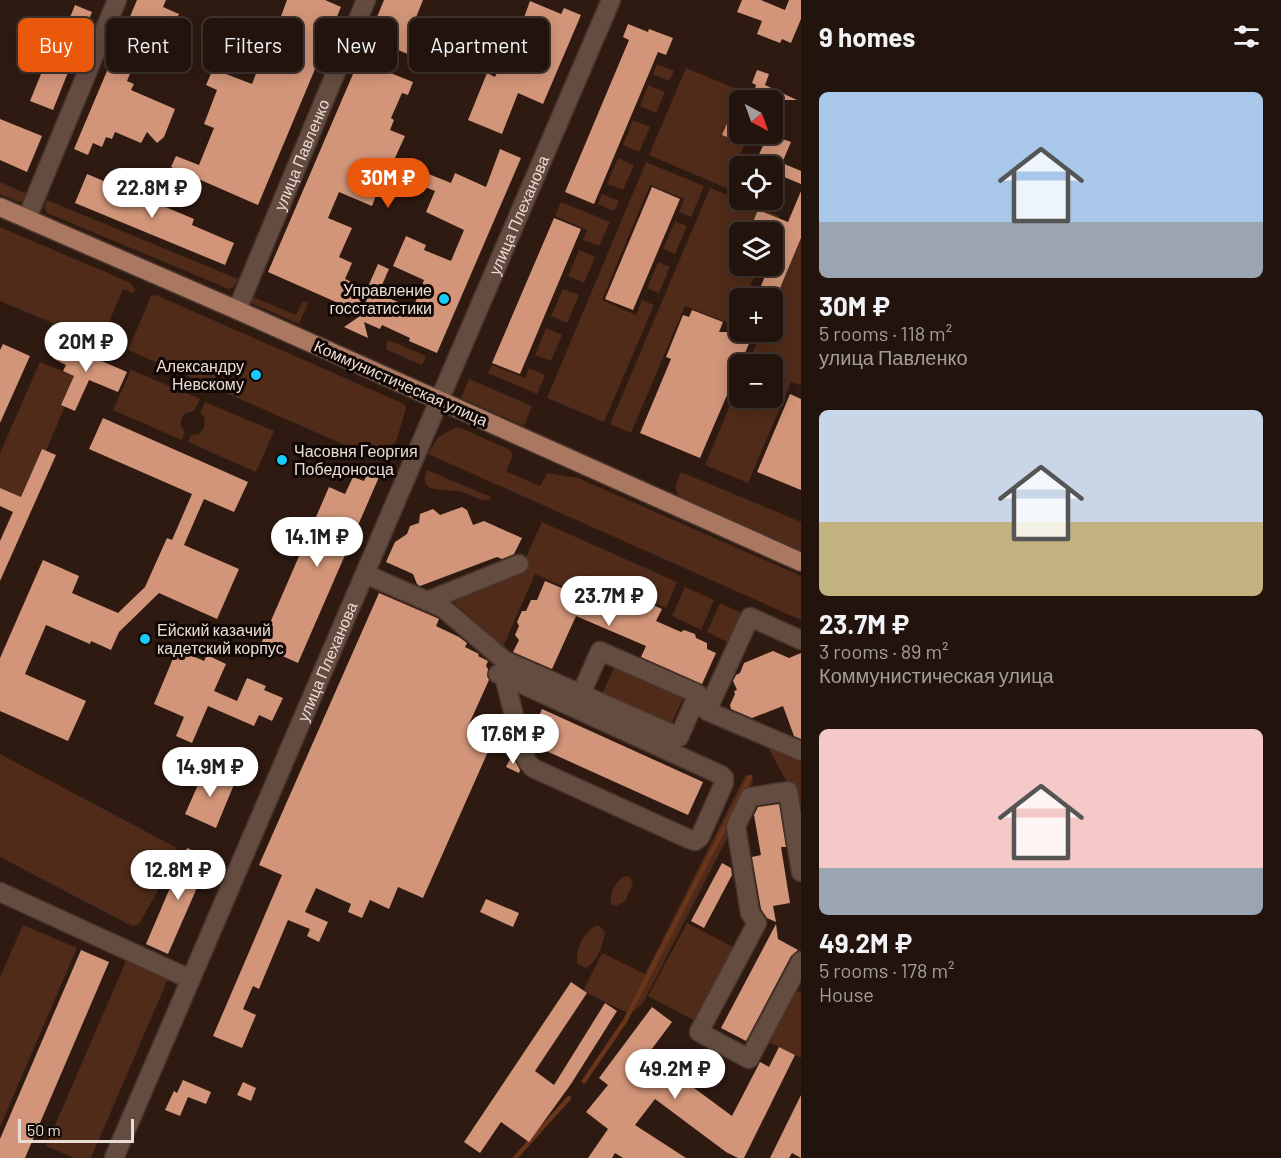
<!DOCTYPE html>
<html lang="en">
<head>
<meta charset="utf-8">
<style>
  body { margin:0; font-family:Barlow,sans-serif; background:#2a1d16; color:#f1f3f6; height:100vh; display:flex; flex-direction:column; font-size:22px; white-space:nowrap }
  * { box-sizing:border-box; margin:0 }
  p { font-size:20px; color:#a29e9d }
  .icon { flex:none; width:33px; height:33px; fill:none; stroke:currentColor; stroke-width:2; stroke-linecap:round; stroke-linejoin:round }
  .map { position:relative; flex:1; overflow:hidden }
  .drawer { display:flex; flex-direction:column; background:#22140d; width:480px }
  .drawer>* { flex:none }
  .guide { position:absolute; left:18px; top:18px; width:570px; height:54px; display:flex; gap:12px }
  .needle { width:39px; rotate:139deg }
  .tools { position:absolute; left:729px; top:90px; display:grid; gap:12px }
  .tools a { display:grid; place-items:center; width:54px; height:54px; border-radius:9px; background:#22140d; box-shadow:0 3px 15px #0003,0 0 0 2px #3f332e; font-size:30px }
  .scale { position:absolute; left:18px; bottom:15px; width:116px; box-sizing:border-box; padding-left:6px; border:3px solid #eadcd5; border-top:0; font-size:16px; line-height:21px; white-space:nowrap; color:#eadcd5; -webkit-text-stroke:4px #100705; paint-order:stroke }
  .price { position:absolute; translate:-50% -51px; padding:0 14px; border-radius:21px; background:#fff; color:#222; font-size:20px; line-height:39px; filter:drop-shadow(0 2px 3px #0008) }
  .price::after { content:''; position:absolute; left:50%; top:36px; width:18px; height:14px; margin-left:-9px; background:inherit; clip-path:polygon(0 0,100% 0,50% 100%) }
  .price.on { background:#ea580c; color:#fff }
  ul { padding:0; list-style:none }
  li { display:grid; align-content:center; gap:12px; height:318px; padding:0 18px }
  li span { display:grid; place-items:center; height:186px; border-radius:9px; color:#555 }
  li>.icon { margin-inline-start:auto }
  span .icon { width:108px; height:108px; fill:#fffc; stroke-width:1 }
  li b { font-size:26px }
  h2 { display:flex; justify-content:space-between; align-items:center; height:72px; padding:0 18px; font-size:26px }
  .tag { padding:0 21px; border-radius:9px; background:#22140d; box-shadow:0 3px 15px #0003,0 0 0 2px #3f332e; font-size:21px; line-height:54px }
  .tag.on { background:#ea580c; color:#fff }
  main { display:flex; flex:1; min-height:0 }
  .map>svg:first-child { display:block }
</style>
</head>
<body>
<main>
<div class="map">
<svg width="801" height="1158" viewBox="0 0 801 1158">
  <rect width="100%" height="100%" fill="#2e1a11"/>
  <path fill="#502b19" d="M657 64 674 71 669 81 653 74Z
    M686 68 763 100H740V134H749L726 188 649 155Z
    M648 85 665 92 656 113 640 106Z
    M633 120 650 127 639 152 623 145Z
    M618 158 634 165 623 190 607 184Z
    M646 162 704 186 691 217 679 212 684 199 650 185 602 300 636 315 642 300 654 305 604 422 547 398Z
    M0 182 27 194 23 201 19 202 0 194Z
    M710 188 779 216 772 232H740V266H759L745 298H740L739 311 733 325 685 306 631 433 610 424Z
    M602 194 619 201 614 211 598 204Z
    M47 200 238 279 234 287 229 289 47 213 44 207Z
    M561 202 610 222 599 246 583 240 587 230 555 216Z
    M675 221 687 226 675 254 663 249Z
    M0 227 131 283 135 289 133 293 123 289 100 343 0 301Z
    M801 238V383L800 385 791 382 748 483 705 465 739 384 740 398H772V364H748L761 332H772L773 305Z
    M579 250 595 257 584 283 568 276Z
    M658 262 670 267 659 293 647 288Z
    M255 280 260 282 253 297 296 315 303 301 308 303 299 324 249 302Z
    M563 289 579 295 567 323 551 316Z
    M156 295 404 404 406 408 396 442 370 456 128 350 151 296Z
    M546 328 562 335 551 361 535 355Z
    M388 340 426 356 422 365 387 350 386 344Z
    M40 362 74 376 61 404 65 406 46 451 41 450 27 483 34 503 0 488V453Z
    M492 365 525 378 529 368 545 375 537 394 488 373Z
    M131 370 200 399 194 411 186 413C180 418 179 426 185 432L182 440 113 410Z
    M469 379 532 406 524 426 461 398Z
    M205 402 274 431 256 472 188 442 191 435 199 434 204 428 205 418 200 413Z
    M455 428H461L510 450 513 455 506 471 540 486 547 473 578 478 801 576V620L428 454 438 437Z
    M427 470 491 497 489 500C478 501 472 495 462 492 447 488 416 496 427 470Z
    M681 472 801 522V552L679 497 675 487Z
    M542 522 677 582 666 608 650 601V596L640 591 639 587 614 578 609 582 591 575 582 595 535 574 503 647 450 599 521 568Z
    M685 587 714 600 701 630 672 616Z
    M720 603 748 616 706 706 699 703 727 642 707 632Z
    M614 668 683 698 671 725 602 694Z
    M764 740 801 755V854L789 786Z
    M0 754 175 847 177 853 175 860 139 924 133 926 126 923 0 857Z
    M746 774 753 779V782L725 842 643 1003 633 1012H626L583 991 602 953 645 974Z
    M626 876 630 877 633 883 625 901 616 906 611 904C609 894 616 879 626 876Z
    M687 923 737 949 697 1022 648 996Z
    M23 925 77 948 0 1127V977Z
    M596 926H600L605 933C602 946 598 961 586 968L578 964C574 951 584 931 596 926Z
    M126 961 168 979 91 1158H74L46 1146Z
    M790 988 801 993V1058L763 1039Z"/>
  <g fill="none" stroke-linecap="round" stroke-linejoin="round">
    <path stroke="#6a351b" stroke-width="4.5" d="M584 1081 625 1021 750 777
      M515 1158 569 1098"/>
  </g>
  <path fill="#d29579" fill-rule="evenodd" d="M137 0H166L163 7 179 14 175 24 177 25 165 52 143 43 127 81 134 84 131 90 175 109 164 137 157 143 147 132 141 143 115 132 112 139 106 137 102 147 93 143 88 155 74 149Z
    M287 0H325L341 7 258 205 171 167 176 156 199 165 214 128 204 124 217 90 206 85 213 69 252 84 266 48 288 57 296 35 277 27Z
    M384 0H423L411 30 429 38 420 59 398 50 388 72 413 82 408 95 402 93 391 118 394 120 390 130 405 136 394 160 451 183 455 173 486 187 500 149 521 158 437 353 409 341 410 338 382 325 380 329 364 322 368 338 344 327 363 314 268 272 359 60 373 66 384 40 370 34ZM385 171 435 191 426 212 464 230 451 261 424 250 426 245 406 236 393 266 424 280 413 308 378 294 389 269 378 264 367 289 345 279 352 263 339 257 352 228 328 218 339 192 372 206Z
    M742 0H761L785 10 789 0H801V19L791 43 782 39 780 43 757 34 762 21 737 12Z
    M530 1 561 14 564 8 581 15 543 104 518 93 502 134 468 120 487 73 495 77 505 55 498 52 503 41 506 43 511 31 518 34Z
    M75 5 92 12 53 110 30 101 43 69 35 66 46 38 57 42 62 31 64 32Z
    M628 24 648 32 649 29 673 38 666 55 658 52 594 204 565 192 629 40 623 37Z
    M757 70 769 74 765 85 797 100H752L756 85 752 83Z
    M0 119 42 136 27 172 0 160Z
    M729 119 740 123V142L722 135Z
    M768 134 791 142 782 163 801 171V184L772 172V166H754Z
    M87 174 194 219 192 225 234 243 225 265 75 203Z
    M652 187 680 199 633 310 605 299Z
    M801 191V238L778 293 761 286 769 266H772V258L783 232H751L755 223 753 222 758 210 788 222Z
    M554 218 581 229 520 374 492 363Z
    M692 310 723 322 719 332H754L700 458 640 433 671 359 666 357 683 315 689 317Z
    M62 342 74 347V345L98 355 97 359 127 372 118 392 89 380 75 411 61 405 74 376 63 371 66 365 54 359Z
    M3 344 30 356 0 423V350Z
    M790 394 801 399V490L757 472Z
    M103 418 248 482 234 512 204 499 184 545 239 569 217 619 159 593 119 632 111 650 91 641 90 644 46 625 25 674 86 701 68 741 0 711V658L43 560 79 576 72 593 118 613 145 587 167 538 172 540 192 494 89 449Z
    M42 449 56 455 0 581V541L13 512 0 506V488L21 497Z
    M368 472 379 477 298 663 260 646 329 487 345 494 353 477 364 481Z
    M462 507 467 510 473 525 484 521 522 538 514 554 502 559 497 557 420 586 417 584 413 574 386 562 395 542 407 534 410 526 419 523 420 514 433 509 440 515Z
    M592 578 609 585 613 582 623 586 626 583 637 588 638 592 648 597V603L662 609 656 621 681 632 684 630 695 634 696 638 707 643V649L716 653 702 684 641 657 646 646 576 616 552 669 513 652 519 640 515 635 519 626 517 622 522 611H526L531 600H537L545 581 583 597Z
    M379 593 437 618 439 619 436 626 459 637 467 643 465 647 479 654 478 656 488 661 486 666 488 669 487 676 489 680 469 724 495 736 423 898 398 887 389 909 370 900 362 918 348 912 351 904 316 888 305 912 328 922 319 942 307 936 310 929 288 920 259 989 253 986 243 1009 256 1015 242 1048 213 1036 282 875 259 865Z
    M177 649 204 661 207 655 226 664 214 691 237 701 247 678 266 686 264 690 283 698 272 721 259 715 254 726 208 706 192 743 176 736 184 717 154 704Z
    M773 651 789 658 801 653V739L794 736 783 706 752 718 731 709 730 705 735 694 734 691 737 690 733 681 736 675 740 673 744 663Z
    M542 709 703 782 688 815 533 745 531 735Z
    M512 755 520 770 519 773 506 767Z
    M205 769 235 782 216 828 185 814Z
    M779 804 786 847H781L790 903 773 906 776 922 767 918 761 909 752 857 761 855 754 815 758 807Z
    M187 848 210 858 168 954 146 944Z
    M722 863 731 868 732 875 704 928 691 921Z
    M486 899 519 913 513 927 480 912Z
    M776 924 778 939 798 950 791 956 746 1041 721 1028Z
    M81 950 109 962 25 1158H0V1139Z
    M571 982 587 993 535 1071 554 1085 605 1003 617 1011 571 1084 529 1142 501 1122 480 1153 464 1142Z
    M652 1007 672 1022 648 1054 732 1116 760 1062 769 1067 779 1047 795 1055 744 1158H738L726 1152 655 1099 635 1125 686 1158H623L615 1153 612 1158H588L608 1129 586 1112 608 1085 599 1078Z
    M183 1080 211 1092 206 1104 188 1097 180 1116 165 1110 174 1091 177 1093Z
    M243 1082 256 1088 251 1101 237 1095Z
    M801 1095V1158L792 1153 789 1158H770Z"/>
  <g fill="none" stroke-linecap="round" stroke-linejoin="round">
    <g stroke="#48352c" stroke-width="21">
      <g id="minor">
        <path d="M27 218 117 0"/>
        <path id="s1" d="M237 310 366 0"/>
        <path d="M365 574 443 608 504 660 679 737 698 694 600 651 581 694"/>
        <path d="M427 601 519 564"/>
        <path d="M801 640 750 617 707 711 801 751"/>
        <path d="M498 674 504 676 721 775 724 778V783L700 837 695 841 689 839 533 768 527 761 523 751 504 676"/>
        <path d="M801 872 788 791 750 797 736 826 750 913 757 923 699 1032 749 1059 801 961"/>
        <path d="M0 892 190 979"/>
        <path id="s2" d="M114 1158 611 0"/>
      </g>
    </g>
    <g stroke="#48352c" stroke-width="21">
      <path id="major" d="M0 207 237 310 801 562"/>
    </g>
    <use href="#minor" stroke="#654c41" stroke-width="18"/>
    <use href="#major" stroke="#aa7761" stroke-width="18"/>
  </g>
  <g fill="#19cafc" stroke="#100705" stroke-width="2">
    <circle cx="444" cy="299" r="6"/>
    <circle cx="256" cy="375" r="6"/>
    <circle cx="282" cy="460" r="6"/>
    <circle cx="145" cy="639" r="6"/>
  </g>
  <g text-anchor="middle" stroke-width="6" stroke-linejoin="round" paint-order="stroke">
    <g font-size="16" fill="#eadcd5" stroke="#100705">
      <text dy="6" stroke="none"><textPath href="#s1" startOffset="168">улица Павленко</textPath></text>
      <text dy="6" stroke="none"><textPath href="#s2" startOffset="1026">улица Плеханова</textPath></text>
      <text transform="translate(401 383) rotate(24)" y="6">Коммунистическая улица</text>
      <text dy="6" stroke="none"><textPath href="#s2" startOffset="540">улица Плеханова</textPath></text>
    </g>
    <g font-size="16" fill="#eadcd5" stroke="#100705" text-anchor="end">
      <text x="432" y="296">Управление<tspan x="432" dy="18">госстатистики</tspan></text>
      <text x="244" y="372">Александру<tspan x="244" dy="18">Невскому</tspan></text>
      <text x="294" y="457" text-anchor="start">Часовня Георгия<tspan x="294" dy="18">Победоносца</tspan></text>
      <text x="157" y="636" text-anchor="start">Ейский казачий<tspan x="157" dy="18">кадетский корпус</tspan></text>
    </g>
  </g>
</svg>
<div class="tools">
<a><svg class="needle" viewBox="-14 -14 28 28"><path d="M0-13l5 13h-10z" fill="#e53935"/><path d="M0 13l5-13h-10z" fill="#a29e9d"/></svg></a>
<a><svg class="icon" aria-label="locate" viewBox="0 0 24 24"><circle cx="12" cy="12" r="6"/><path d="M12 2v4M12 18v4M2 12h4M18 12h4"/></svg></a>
<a><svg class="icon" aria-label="layers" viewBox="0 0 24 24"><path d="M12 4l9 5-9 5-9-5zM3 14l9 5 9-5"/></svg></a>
<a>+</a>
<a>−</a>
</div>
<div class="scale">50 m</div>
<b class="price on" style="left:388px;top:209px">30M ₽</b>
<b class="price" style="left:152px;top:219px">22.8M ₽</b>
<b class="price" style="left:86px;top:373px">20M ₽</b>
<b class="price" style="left:317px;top:568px">14.1M ₽</b>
<b class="price" style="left:609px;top:627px">23.7M ₽</b>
<b class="price" style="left:513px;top:765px">17.6M ₽</b>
<b class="price" style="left:210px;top:798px">14.9M ₽</b>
<b class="price" style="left:178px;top:901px">12.8M ₽</b>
<b class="price" style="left:675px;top:1100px">49.2M ₽</b>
<div class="guide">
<a class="tag on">Buy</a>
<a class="tag">Rent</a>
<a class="tag">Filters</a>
<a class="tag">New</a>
<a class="tag">Apartment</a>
</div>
</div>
<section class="drawer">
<h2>9 homes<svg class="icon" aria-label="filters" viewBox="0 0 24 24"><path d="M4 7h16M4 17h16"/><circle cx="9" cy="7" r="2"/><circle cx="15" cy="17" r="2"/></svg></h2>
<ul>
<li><span style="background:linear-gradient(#a9c7e8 70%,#9aa5b1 0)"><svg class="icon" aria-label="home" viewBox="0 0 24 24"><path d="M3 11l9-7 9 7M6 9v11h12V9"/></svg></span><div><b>30M ₽</b><p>5 rooms · 118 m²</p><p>улица Павленко</p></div></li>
<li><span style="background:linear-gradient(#c9d6e8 60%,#c2b280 0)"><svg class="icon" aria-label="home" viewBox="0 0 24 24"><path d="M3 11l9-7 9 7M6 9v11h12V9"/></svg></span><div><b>23.7M ₽</b><p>3 rooms · 89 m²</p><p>Коммунистическая улица</p></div></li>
<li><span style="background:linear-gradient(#f6c9c9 75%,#9aa5b1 0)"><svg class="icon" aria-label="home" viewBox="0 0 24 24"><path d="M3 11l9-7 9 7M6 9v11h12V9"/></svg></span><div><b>49.2M ₽</b><p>5 rooms · 178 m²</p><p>House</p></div></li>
</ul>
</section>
</main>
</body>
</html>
